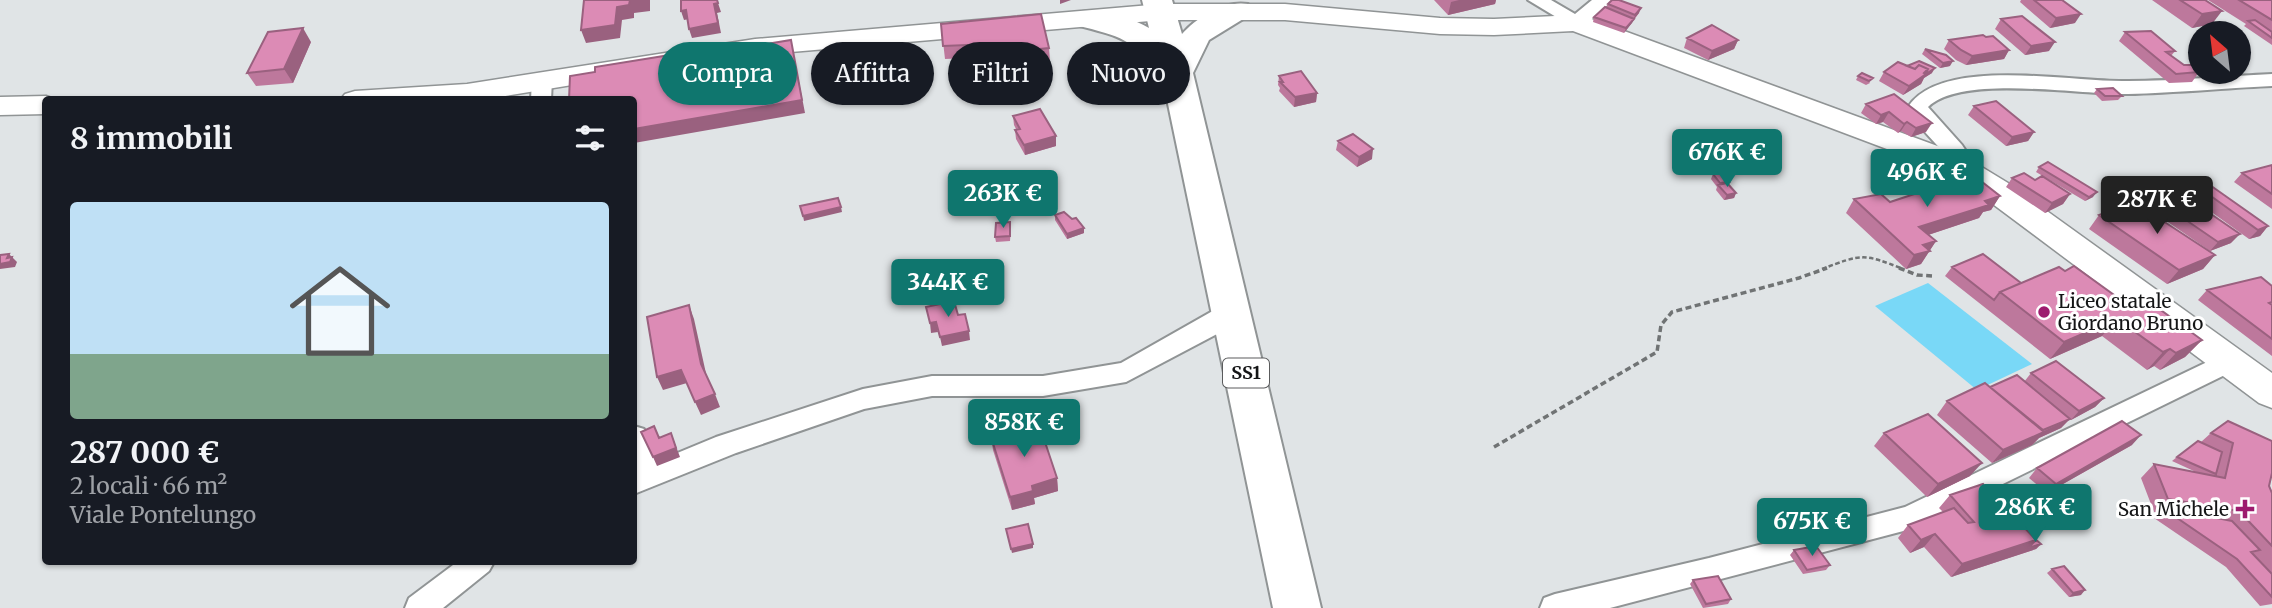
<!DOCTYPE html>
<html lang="it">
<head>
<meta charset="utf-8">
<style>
  body { margin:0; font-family:Merriweather,serif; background:#20242c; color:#f1f3f6; height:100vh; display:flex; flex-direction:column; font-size:26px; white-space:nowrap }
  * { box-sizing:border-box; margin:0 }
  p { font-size:23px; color:#9ea1a6 }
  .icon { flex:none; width:38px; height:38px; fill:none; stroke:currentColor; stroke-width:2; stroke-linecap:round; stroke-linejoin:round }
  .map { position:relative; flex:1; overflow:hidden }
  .drawer { position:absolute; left:42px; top:96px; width:595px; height:469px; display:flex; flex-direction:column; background:#171b24; border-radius:7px; box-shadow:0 2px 5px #0004 }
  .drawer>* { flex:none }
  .guide { position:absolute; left:658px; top:42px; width:665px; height:63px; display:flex; gap:14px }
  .needle { width:46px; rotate:332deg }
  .fabs { position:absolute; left:2188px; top:21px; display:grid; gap:14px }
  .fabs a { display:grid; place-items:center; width:63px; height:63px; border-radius:50%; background:#171b24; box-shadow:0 2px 5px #0004; font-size:35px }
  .price { position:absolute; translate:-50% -60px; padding:0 16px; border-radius:7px; background:#0f766e; color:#fff; font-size:23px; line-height:46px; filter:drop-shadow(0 2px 4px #0008) }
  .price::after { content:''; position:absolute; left:50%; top:42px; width:21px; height:16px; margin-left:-10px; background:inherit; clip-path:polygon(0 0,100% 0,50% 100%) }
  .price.selected { background:#222; color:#fff }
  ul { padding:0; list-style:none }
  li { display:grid; align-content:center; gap:14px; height:371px; padding:0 28px }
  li+li { border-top:2px solid #363941 }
  li span { display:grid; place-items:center; height:217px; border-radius:7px; color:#555 }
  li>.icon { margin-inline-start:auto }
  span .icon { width:126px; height:126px; fill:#fffc; stroke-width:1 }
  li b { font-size:30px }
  h2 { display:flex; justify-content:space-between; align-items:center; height:84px; padding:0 28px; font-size:30px }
  .chip { padding:0 24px; border-radius:32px; background:#171b24; box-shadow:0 2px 5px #0004; font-size:24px; line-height:63px }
  .chip.selected { background:#0f766e; color:#fff }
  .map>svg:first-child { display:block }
</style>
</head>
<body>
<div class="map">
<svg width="2272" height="608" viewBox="0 0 2272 608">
  <rect width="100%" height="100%" fill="#e0e4e6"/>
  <path fill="#79d8f7" d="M1928 283 2032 364 1977 390 1875 306Z"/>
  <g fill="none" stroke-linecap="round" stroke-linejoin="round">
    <g stroke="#909495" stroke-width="4">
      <path id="street" d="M1528 0H1551L1575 14 1592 0H1613L1583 27 1576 29Z
        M542 73 549 75 552 79 551 100H531L532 79 535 75Z
        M2272 74V86C2224 88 2176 93 2128 94 2080 95 1962 74 1928 107L1962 145 1980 172 1977 177 1969 179 1961 177 1946 155 1913 119 1908 107C1942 55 2073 83 2128 81 2176 81 2224 76 2272 74Z
        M1232 300 1241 303 1244 309 1241 315 1217 334 1126 382 1043 396H932L864 409 736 453 634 494V426L644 429 658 461 716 437 863 389 932 376H1043L1121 363Z
        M2228 352 2237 355 2241 362 2237 369 1911 529 1610 608H1540L1544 598 1555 594 1709 558 1905 507Z
        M457 562H494L489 571 443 608H405L409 598Z"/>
    </g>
    <g stroke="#909495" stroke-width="3">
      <path id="secondary" d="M1162 4H1285L1440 18 1494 19 1576 15 1586 17 1962 155 2008 183 2272 373V408L2259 403 1986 199 1940 169 1573 31 1494 35 1440 34 1285 20H1162L755 55 481 100H340L345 94 355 91 467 84 755 39Z
        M46 96 57 100H46V114L0 115V97Z"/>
    </g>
    <g stroke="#909495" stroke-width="4">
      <path id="primary" d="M1142 0H1172L1182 34C1197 17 1225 0 1248 4L1252 10 1248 16 1209 40 1193 73 1321 608H1273L1162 75C1131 38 1122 37 1076 25L1072 19 1076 13C1099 7 1130 17 1149 28Z"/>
    </g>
    <path stroke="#707374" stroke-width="2.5" stroke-dasharray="4.5 2.5" stroke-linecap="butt" d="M1822 269C1862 254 1863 253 1903 269"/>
    <path stroke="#707374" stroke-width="3.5" stroke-dasharray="6 3.5" stroke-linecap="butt" d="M1899 268 1917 275 1932 276
      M1494 447 1657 352 1661 325 1672 312 1799 278 1827 268"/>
    <use href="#street" fill="#fff" fill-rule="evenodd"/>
    <use href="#secondary" fill="#fff" fill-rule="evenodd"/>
    <use href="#primary" fill="#fff" fill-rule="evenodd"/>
  </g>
  <path fill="#bd789c" d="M1434 0H1496L1495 4 1448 15Z
    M2021 0H2062L2075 23 2050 28 2020 2Z
    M2152 0H2205L2212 24 2192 28Z
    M2208 0H2272V45L2244 26 2246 24Z
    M1608 4 1639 13 1624 33 1593 22 1594 17 1606 8Z
    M2001 19 2049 51 2025 55 1995 29Z
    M941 24 1049 48 1050 61 1013 65 1023 89 1024 98 985 102 980 82 971 83 968 58 945 59Z
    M2125 32 2175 51 2171 56 2184 65 2199 72 2192 82 2169 83 2119 41Z
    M1986 37 2009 50 2004 59 1966 65 1956 60 1944 49 1949 40Z
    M1687 38 1738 40 1734 49 1708 60 1684 48Z
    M311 42 293 83 256 86 247 73Z
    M1925 49 1950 66 1940 68 1922 54Z
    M1884 72 1932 73 1924 78 1921 84 1903 95 1879 81Z
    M1862 73 1870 83 1866 85 1856 80 1858 76Z
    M1279 76 1317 93 1316 102 1294 107 1279 91 1280 88 1278 85Z
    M2097 89 2122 96 2118 100 2102 101 2094 93Z
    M975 90 976 100 965 101 964 91Z
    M1894 94 1926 132 1911 137 1901 131 1898 133 1883 122 1876 124 1861 113 1866 104Z
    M1974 106 2034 132 2028 141 2006 146 1968 115Z
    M1013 116 1056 136V146L1025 155 1016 139 1015 130 1016 129 1014 125Z
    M1338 141 1372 159 1357 167 1336 150Z
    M2272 165V209L2234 182 2242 173Z
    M2039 167 2093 197 2085 201 2036 172Z
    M1713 174 1729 182 1728 183 1736 193 1734 198 1724 200 1716 190 1717 187 1711 179Z
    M1937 178 1957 179 2000 196 1991 210 1983 212 1979 218 1928 235 1936 241 1921 264 1906 269 1846 213 1854 199 1890 202 1930 189Z
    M2012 178 2070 194 2063 204 2045 213 2006 187Z
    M2197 186 2268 226 2260 236 2249 239 2189 196Z
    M2176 190 2231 243 2210 251 2159 216 2157 217 2215 255 2203 269 2167 284 2089 229 2099 215 2137 203 2139 200Z
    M1055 215 1084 228V233L1067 239 1055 220Z
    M1011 227 1010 241 996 242 995 237Z
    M1952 267 2021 283 2065 271 2135 310 2202 340 2185 357 2160 370 2154 366 2147 370 2102 336 2050 359 1945 276Z
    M2272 286V356L2198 300 2207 290Z
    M2031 373 2104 398 2095 407 2071 420 2069 419 2061 428 2039 438 2032 445 1992 463 1937 415 1947 401 1990 387 2024 382Z
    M2228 421 2269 486 2272 493V604L2260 606 2226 567 2151 516 2156 512H2154L2141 478 2154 464 2196 472 2172 461 2177 457 2201 442 2211 433Z
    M1884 433 1970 476 1927 497 1874 446Z
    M991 437 1057 478 1058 491 1034 498 1035 504 1012 510 993 450Z
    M2132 445 2047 493 2029 478 2037 468Z
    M1950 495 2041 544 2036 549 1951 577 1924 547 1910 553 1898 538 1908 525 1943 512 1939 508Z
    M1794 550 1830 565 1826 570 1803 574 1790 555Z
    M2052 569 2081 595 2069 597 2047 573Z
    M1693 580 1731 599 1728 604 1703 608 1690 584Z"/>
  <path fill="#9a617f" d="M630 0H650V11L634 13V18L622 20 620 38 586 43 581 30 617 7Z
    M1060 0H1071L1060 4Z
    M1459 0H1496L1495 4 1448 15 1451 2Z
    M718 3 721 12 717 13 721 33 692 38 689 29 714 4Z
    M1641 8 1639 13 1634 19 1632 23 1624 33 1626 28Z
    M686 10 689 19 684 20 681 11Z
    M2222 11 2212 24 2192 28 2202 14Z
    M2081 14 2075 23 2050 28 2056 18Z
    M303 28 311 42 293 83 284 69Z
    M791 40 805 113 634 143V129Z
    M1738 40 1734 49 1708 60 1712 51Z
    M2055 42 2049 51 2025 55 2031 46Z
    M2009 50 2004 59 1966 65 1972 56Z
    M1012 59 1013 73 980 78 977 65Z
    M1953 61 1950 66 1940 68 1943 63Z
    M1935 68 1932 73 1924 78 1921 84 1903 95 1909 86 1928 69Z
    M1317 93 1316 102 1294 107 1295 97Z
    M1889 112 1883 122 1876 124 1881 115Z
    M1907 122 1901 131 1898 133 1904 124Z
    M1932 123 1926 132 1911 137 1916 128Z
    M2034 132 2028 141 2006 146 2012 137Z
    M1056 136V146L1025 155 1024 145Z
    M1373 149 1372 159 1357 167 1359 157Z
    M2097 192 2093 197 2085 201 2089 197Z
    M1736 193 1734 198 1724 200 1727 195Z
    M2070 194 2063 204 2045 213 2052 203Z
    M2000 196 1991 210 1983 212 1979 218 1910 241 1919 227Z
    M841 207 842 212 804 221 803 216Z
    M2167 207 2159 216 2147 220 2155 211Z
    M2268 226 2260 236 2249 239 2258 230Z
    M1084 228V233L1067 239V234Z
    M2240 234 2231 243 2210 251 2218 242Z
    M1936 241 1921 264 1906 269 1914 255 1923 245Z
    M9 254 17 262 15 267 0 269V264L7 258Z
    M2215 255 2203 269 2167 284 2179 270Z
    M689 305 694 319 707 378 701 364Z
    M2117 319 2102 336 2050 359 2064 342Z
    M936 322 938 332 931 333 930 323Z
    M969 331 970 340 942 346 940 337Z
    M2202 340 2185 357 2160 370 2176 353Z
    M2170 349 2154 366 2147 370 2163 352Z
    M681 370 687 383 663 390 657 377Z
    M715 394 720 407 701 415 695 402Z
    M2104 398 2095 407 2071 420 2079 411Z
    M2070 419 2061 428 2039 438 2032 445 1992 463 2003 450Z
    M671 433 680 457 657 466 653 457Z
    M2141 435 2132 445 2047 493 2056 484Z
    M1982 463 1970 476 1927 497 1938 484Z
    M1057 478 1058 491 1034 498 1035 504 1012 510 1010 497 1032 486Z
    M1935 534 1924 547 1910 553 1921 540Z
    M2036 540 2041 544 2036 549 1951 577 1962 564Z
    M1033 544V548L1012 553 1011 549Z
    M2085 590 2081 595 2069 597 2073 593Z"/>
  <path fill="#dc8bb5" stroke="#9a617f" stroke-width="2" d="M584 0H630L629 5 617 7 615 25 581 30Z
    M681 0H717L718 3 714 4 718 23 689 29 686 10 681 11Z
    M1612 0H1619L1641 8 1635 15 1608 4Z
    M2034 0H2062L2081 14 2056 18Z
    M2180 0H2205L2222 11 2202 14Z
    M2239 0H2272V20Z
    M1605 7 1634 19 1626 28 1594 17Z
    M1041 14 1049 48 1010 52 1012 59 977 65 978 69H970L967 45 943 46 941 24Z
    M2022 16 2055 42 2031 46 2001 19Z
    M2255 20 2272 32V38L2248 21Z
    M1712 25 1738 40 1712 51 1687 38Z
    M303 28 284 69 247 73 268 32Z
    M2151 31 2175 51 2166 52 2184 65H2192L2199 72 2176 74 2125 32Z
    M1983 35 1986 37 1993 36 2009 50 1972 56 1961 50 1949 40Z
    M791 40 802 100 634 129V100H569L570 76 595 72V67L670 55V60Z
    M1925 49 1946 55 1953 61 1943 63Z
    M1919 61 1935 68 1926 74 1928 69 1919 65 1915 69 1907 66Z
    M1898 62 1915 69 1919 65 1928 69 1924 73 1926 74 1909 86 1884 72Z
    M1012 63 1014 68 1018 67 1023 89 984 92 978 69Z
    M1301 71 1317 93 1295 97 1280 82H1283L1279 76Z
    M1862 73 1873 78 1869 81 1858 76Z
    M2113 88 2122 96H2105L2097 89Z
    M975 90 976 95 965 96 964 91Z
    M1894 94 1932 123 1916 128 1907 122 1904 124 1889 112 1881 115 1866 104Z
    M1996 101 2034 132 2012 137 1974 106Z
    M1040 109 1056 136 1024 145 1015 130 1020 129 1013 116Z
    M1353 134 1373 149 1359 157 1338 141Z
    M2048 162 2097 192 2089 197 2039 167Z
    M2272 165V194L2242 173Z
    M1722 173 1729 182 1720 183 1713 174Z
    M2024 173 2035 180 2042 176 2070 194 2052 203 2012 178Z
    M1950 174 1957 179 1972 174 2000 196 1985 201 1989 205 1919 227 1936 241 1923 245 1930 251 1914 255 1854 199 1881 194 1890 202 1945 184 1937 178Z
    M1727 183 1736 193 1727 195 1718 185Z
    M2207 183 2268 226 2258 230 2197 186Z
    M2176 190 2240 234 2218 242 2167 207 2155 211 2139 200Z
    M838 198 841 207 803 216 800 206Z
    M2134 202 2215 255 2179 270 2099 215Z
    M1064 212 1072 219 1076 218 1084 228 1067 234 1055 215Z
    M1010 222V236L995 237 996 223Z
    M9 254 7 258 12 257 10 262 0 264V255Z
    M1983 254 2021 283 2000 292 1994 300 1952 267Z
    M2074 266 2135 310 2151 303 2202 340 2176 353 2170 349 2163 352 2117 319 2064 342 2000 292 2059 267 2065 271Z
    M2261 277 2272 286V302L2269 303 2272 305V339L2207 290Z
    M954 301 958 315 965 314 969 331 940 337 936 322 930 323 926 307Z
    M689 305 701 364 715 394 695 402 681 370 657 377 647 317Z
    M2056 361 2104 398 2079 411 2031 373Z
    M2017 375 2070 419 2043 430 1990 387Z
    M1985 383 2044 432 2003 450 1947 401Z
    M1928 414 1982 463 1938 484 1884 433Z
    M2122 421 2141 435 2056 484 2037 468Z
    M2228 421 2272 441V473L2269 486 2272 493V546L2239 511 2168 499 2154 464 2225 478 2233 443 2211 433Z
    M1039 424 1057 478 1032 486 1033 491 1010 497 991 437Z
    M654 426 659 438 671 433 676 448 653 457 641 432Z
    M2198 441 2222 452 2216 474 2177 457Z
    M1983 484 2036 540 1962 564 1935 534 1921 540 1908 525 1954 508 1968 523 1974 522 1950 495Z
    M2161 507 2232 521 2260 550 2251 552 2272 574V597L2237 559Z
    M1028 524 1033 544 1011 549 1006 529Z
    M2034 538 2041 544 2028 548 2036 540Z
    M1816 546 1830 565 1807 570 1794 550Z
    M2064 566 2085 590 2073 593 2052 569Z
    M1718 576 1731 599 1706 604 1693 580Z"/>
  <g fill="#9d1b6e" stroke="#fff" stroke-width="2.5">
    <circle cx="2044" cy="312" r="7"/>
    <path d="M2241.5 498.5h7v7h7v7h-7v7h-7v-7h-7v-7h7z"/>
  </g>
  <g text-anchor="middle" stroke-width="6" stroke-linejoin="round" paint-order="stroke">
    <rect fill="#fff" stroke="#5a5b5c" stroke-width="2" x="1223" y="358.5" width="46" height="29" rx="5"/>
    <g font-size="18" font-weight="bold" fill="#141516">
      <text x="1246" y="379">SS1</text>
    </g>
    <g font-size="19" fill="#141516" stroke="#fff" text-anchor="start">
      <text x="2058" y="308">Liceo statale<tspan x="2058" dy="22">Giordano Bruno</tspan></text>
      <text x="2229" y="516" text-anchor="end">San Michele</text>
    </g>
  </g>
</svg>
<div class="fabs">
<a><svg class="needle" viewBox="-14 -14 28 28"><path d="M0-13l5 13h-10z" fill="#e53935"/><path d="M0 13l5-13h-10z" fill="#9ea1a6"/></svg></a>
</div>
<b class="price" style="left:1727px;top:189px">676K €</b>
<b class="price" style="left:1927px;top:209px">496K €</b>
<b class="price" style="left:1003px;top:230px">263K €</b>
<b class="price selected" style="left:2157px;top:236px">287K €</b>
<b class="price" style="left:948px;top:319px">344K €</b>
<b class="price" style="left:1024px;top:459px">858K €</b>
<b class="price" style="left:2035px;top:544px">286K €</b>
<b class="price" style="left:1812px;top:558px">675K €</b>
<div class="guide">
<a class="chip selected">Compra</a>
<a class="chip">Affitta</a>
<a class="chip">Filtri</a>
<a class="chip">Nuovo</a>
</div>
<section class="drawer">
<h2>8 immobili<svg class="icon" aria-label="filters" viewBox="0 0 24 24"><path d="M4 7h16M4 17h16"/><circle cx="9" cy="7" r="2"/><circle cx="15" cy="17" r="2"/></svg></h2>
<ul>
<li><span style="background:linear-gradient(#bfe0f5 70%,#7fa58c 0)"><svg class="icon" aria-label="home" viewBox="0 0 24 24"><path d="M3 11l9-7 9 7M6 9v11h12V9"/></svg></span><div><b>287 000 €</b><p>2 locali · 66 m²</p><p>Viale Pontelungo</p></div></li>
</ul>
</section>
</div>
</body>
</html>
